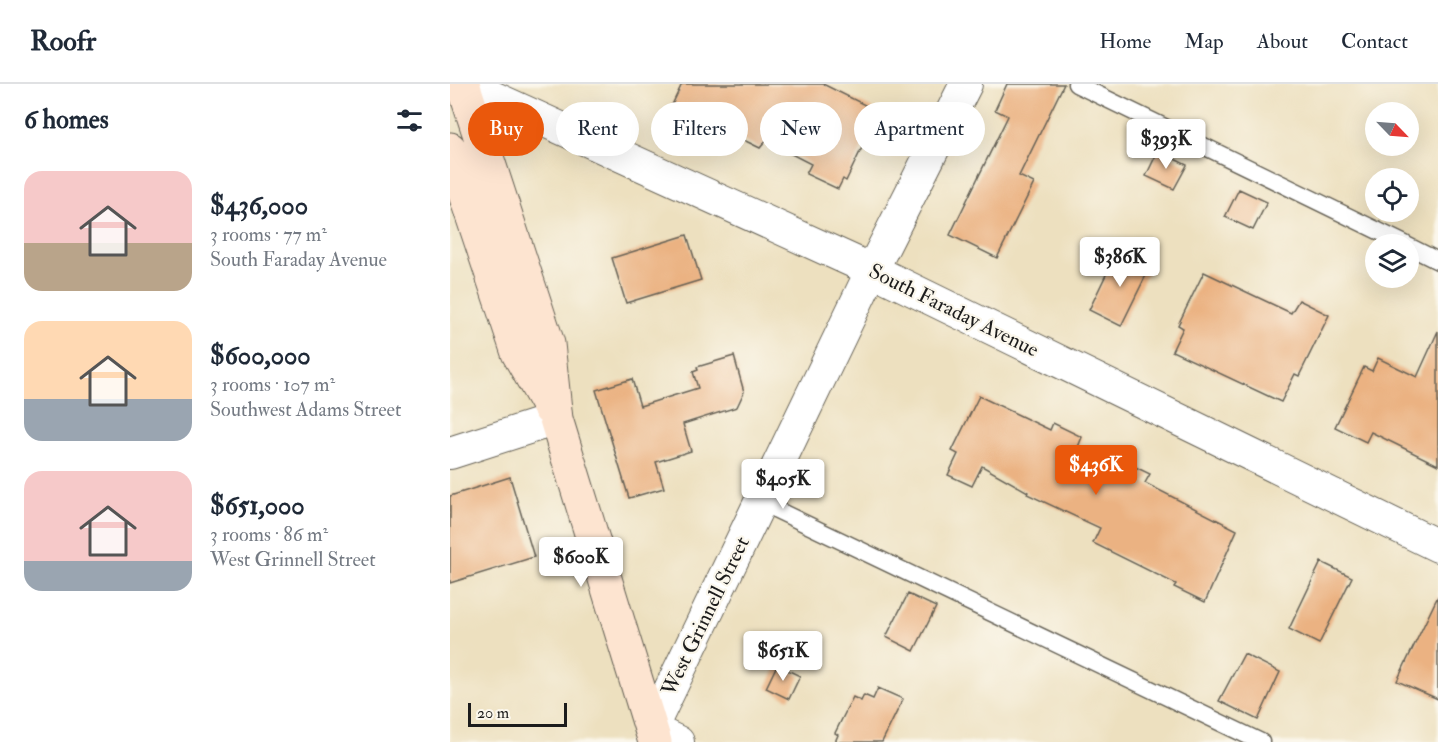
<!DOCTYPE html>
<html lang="en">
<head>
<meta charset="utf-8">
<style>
  body { margin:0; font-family:"IM FELL Double Pica",serif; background:#f6f6f7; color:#1f2937; height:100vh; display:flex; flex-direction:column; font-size:22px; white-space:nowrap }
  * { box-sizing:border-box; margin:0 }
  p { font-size:20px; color:#747a83 }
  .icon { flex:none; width:33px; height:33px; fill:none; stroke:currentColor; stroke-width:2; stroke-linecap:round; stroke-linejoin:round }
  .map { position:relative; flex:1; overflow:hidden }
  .side { display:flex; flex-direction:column; background:#fff; width:450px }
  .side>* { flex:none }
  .hud { position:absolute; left:18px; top:18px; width:570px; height:54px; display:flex; gap:12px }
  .needle { width:39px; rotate:115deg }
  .controls { position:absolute; left:915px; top:18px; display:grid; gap:12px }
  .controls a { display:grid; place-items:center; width:54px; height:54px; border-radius:50%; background:#fff; box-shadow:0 6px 24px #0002; font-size:30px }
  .scale { position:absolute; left:18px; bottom:15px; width:99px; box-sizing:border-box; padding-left:6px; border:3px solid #1c1c1c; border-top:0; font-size:16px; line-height:21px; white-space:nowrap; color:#1c1c1c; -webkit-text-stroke:4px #fbf7ec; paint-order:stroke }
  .price { position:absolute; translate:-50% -51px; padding:0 14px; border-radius:6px; background:#fff; color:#222; font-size:20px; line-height:39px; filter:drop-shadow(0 2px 3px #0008) }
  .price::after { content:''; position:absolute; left:50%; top:36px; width:18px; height:14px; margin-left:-9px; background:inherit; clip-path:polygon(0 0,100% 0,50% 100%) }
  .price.current { background:#ea580c; color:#fff }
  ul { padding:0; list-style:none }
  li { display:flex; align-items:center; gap:18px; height:150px; padding:0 24px }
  li span { display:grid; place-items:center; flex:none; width:168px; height:120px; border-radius:18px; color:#555 }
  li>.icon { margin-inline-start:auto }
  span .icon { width:72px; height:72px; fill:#fffc; stroke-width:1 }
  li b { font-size:26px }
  h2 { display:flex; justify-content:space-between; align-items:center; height:72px; padding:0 24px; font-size:26px }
  .tag { padding:0 21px; border-radius:27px; background:#fff; box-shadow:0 6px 24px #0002; font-size:21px; line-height:54px }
  .tag.current { background:#ea580c; color:#fff }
  header { display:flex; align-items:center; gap:36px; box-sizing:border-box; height:84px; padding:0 30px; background:#fff; border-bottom:2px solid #e0e1e3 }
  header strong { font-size:28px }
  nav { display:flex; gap:33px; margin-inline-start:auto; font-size:21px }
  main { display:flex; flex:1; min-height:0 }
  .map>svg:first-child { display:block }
</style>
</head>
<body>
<header>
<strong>Roofr</strong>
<nav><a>Home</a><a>Map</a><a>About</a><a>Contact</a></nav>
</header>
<main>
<section class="side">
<h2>6 homes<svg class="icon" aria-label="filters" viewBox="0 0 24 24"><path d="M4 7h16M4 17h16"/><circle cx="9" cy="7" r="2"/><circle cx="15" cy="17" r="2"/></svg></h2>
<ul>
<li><span style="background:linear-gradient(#f6c9c9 60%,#b9a48a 0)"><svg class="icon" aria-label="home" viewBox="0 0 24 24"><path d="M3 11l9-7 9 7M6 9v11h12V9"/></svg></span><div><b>$436,000</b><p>3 rooms · 77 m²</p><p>South Faraday Avenue</p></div></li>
<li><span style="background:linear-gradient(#ffd9b3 65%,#9aa5b1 0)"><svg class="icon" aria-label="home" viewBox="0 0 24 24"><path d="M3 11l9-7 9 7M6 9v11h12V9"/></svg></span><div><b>$600,000</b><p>3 rooms · 107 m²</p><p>Southwest Adams Street</p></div></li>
<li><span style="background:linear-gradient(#f6c9c9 75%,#9aa5b1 0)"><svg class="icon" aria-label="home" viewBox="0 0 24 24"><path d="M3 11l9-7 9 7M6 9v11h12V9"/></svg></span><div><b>$651,000</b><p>3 rooms · 86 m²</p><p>West Grinnell Street</p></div></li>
</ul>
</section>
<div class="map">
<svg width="988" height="658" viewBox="0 0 988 658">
  <rect width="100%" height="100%" fill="#fbf7ec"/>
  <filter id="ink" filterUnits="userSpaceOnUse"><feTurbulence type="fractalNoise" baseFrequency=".0167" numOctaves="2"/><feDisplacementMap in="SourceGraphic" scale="12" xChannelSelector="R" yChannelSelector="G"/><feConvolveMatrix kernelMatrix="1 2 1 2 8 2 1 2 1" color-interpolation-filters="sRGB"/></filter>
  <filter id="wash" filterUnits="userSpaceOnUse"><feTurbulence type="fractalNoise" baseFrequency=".008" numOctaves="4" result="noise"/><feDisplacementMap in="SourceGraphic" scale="24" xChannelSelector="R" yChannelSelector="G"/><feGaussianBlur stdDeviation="1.35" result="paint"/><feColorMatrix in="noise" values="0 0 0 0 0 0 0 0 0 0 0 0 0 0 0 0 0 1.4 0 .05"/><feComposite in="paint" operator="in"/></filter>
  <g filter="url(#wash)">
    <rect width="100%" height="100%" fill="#ede0bf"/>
    <g id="blocks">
      <path fill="#ebb282" d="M232 0H373L429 28 396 97 393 95 388 105 356 90 361 80 316 57 310 64 222 21Z
        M557 0H614L569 92 584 99 547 174 500 151 558 32 545 26Z
        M708 67 737 81 724 105 696 92Z
        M789 105 817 118 803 146 775 133Z
        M237 151 251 196 176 219 162 174Z
        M668 166 701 181 671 242 639 226Z
        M754 188 841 229 849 216 879 231 849 292 845 290 831 318 722 267 733 244 728 241Z
        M988 247V381L921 348 916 358 885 343 914 283 922 287 928 274 967 293Z
        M284 272 294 308 287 323 233 340 241 367 206 378 214 404 179 414 146 306 182 295 190 322 248 304 243 288 248 286 247 283Z
        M529 312 600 346 603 339 632 353 628 363 674 384 677 379 700 390 695 399 787 446 755 518 724 503 726 500 643 459 650 444 577 410 578 408 532 382 522 402 498 391 508 370 502 367Z
        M60 393 84 473 0 499V412Z
        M871 478 902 493 869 560 839 545Z
        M458 510 486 523 464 567 436 553Z
        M988 512V615L947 597Z
        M794 570 830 588 808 636 769 617Z
        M327 581 350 592 339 615 316 604Z
        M428 604 453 615 432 658H385L388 651 385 649 403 613 411 617 414 611 423 615Z"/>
    </g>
  </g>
  <g filter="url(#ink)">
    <use href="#blocks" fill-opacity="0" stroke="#656155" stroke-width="1.5"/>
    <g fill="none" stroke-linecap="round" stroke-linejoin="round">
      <g stroke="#656155" stroke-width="19">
        <path id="lane" d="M626 0 955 160
          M958 162 988 177
          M310 418 811 658"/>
      </g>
      <g stroke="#656155" stroke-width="34">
        <path id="street" d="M14 0 422 186 988 462
          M0 369 106 335
          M228 658 201 645 422 186 516 0"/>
      </g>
      <g stroke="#656155" stroke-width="35">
        <path id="secondary" d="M13 0 98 260 106 335 205 658
          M0 65 68 269 100 325"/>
      </g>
      <use href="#lane" stroke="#fff" stroke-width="16"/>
      <use href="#street" stroke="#fff" stroke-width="32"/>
      <use href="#secondary" stroke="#fde4d0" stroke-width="33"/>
    </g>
  </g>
  <g text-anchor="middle" stroke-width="4.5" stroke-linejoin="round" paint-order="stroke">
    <g font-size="21" fill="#1c1c1c" stroke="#fbf7ec">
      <text transform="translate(504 226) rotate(26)" y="7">South Faraday Avenue</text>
      <text transform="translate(255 532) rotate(-64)" y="7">West Grinnell Street</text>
    </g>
  </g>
</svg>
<div class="controls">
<a><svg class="needle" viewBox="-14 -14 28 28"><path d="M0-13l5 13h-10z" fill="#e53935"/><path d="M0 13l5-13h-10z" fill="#747a83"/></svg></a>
<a><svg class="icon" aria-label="locate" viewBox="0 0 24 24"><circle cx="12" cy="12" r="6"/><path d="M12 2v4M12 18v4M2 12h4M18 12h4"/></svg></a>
<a><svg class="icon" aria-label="layers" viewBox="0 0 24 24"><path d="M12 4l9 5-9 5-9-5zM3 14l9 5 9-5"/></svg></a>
</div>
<div class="scale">20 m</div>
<b class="price" style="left:716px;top:86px">$393K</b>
<b class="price" style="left:670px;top:204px">$386K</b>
<b class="price current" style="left:646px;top:412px">$436K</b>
<b class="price" style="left:333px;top:426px">$405K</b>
<b class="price" style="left:131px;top:504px">$600K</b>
<b class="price" style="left:333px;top:598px">$651K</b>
<div class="hud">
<a class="tag current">Buy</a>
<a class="tag">Rent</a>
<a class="tag">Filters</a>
<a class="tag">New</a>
<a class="tag">Apartment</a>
</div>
</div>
</main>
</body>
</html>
